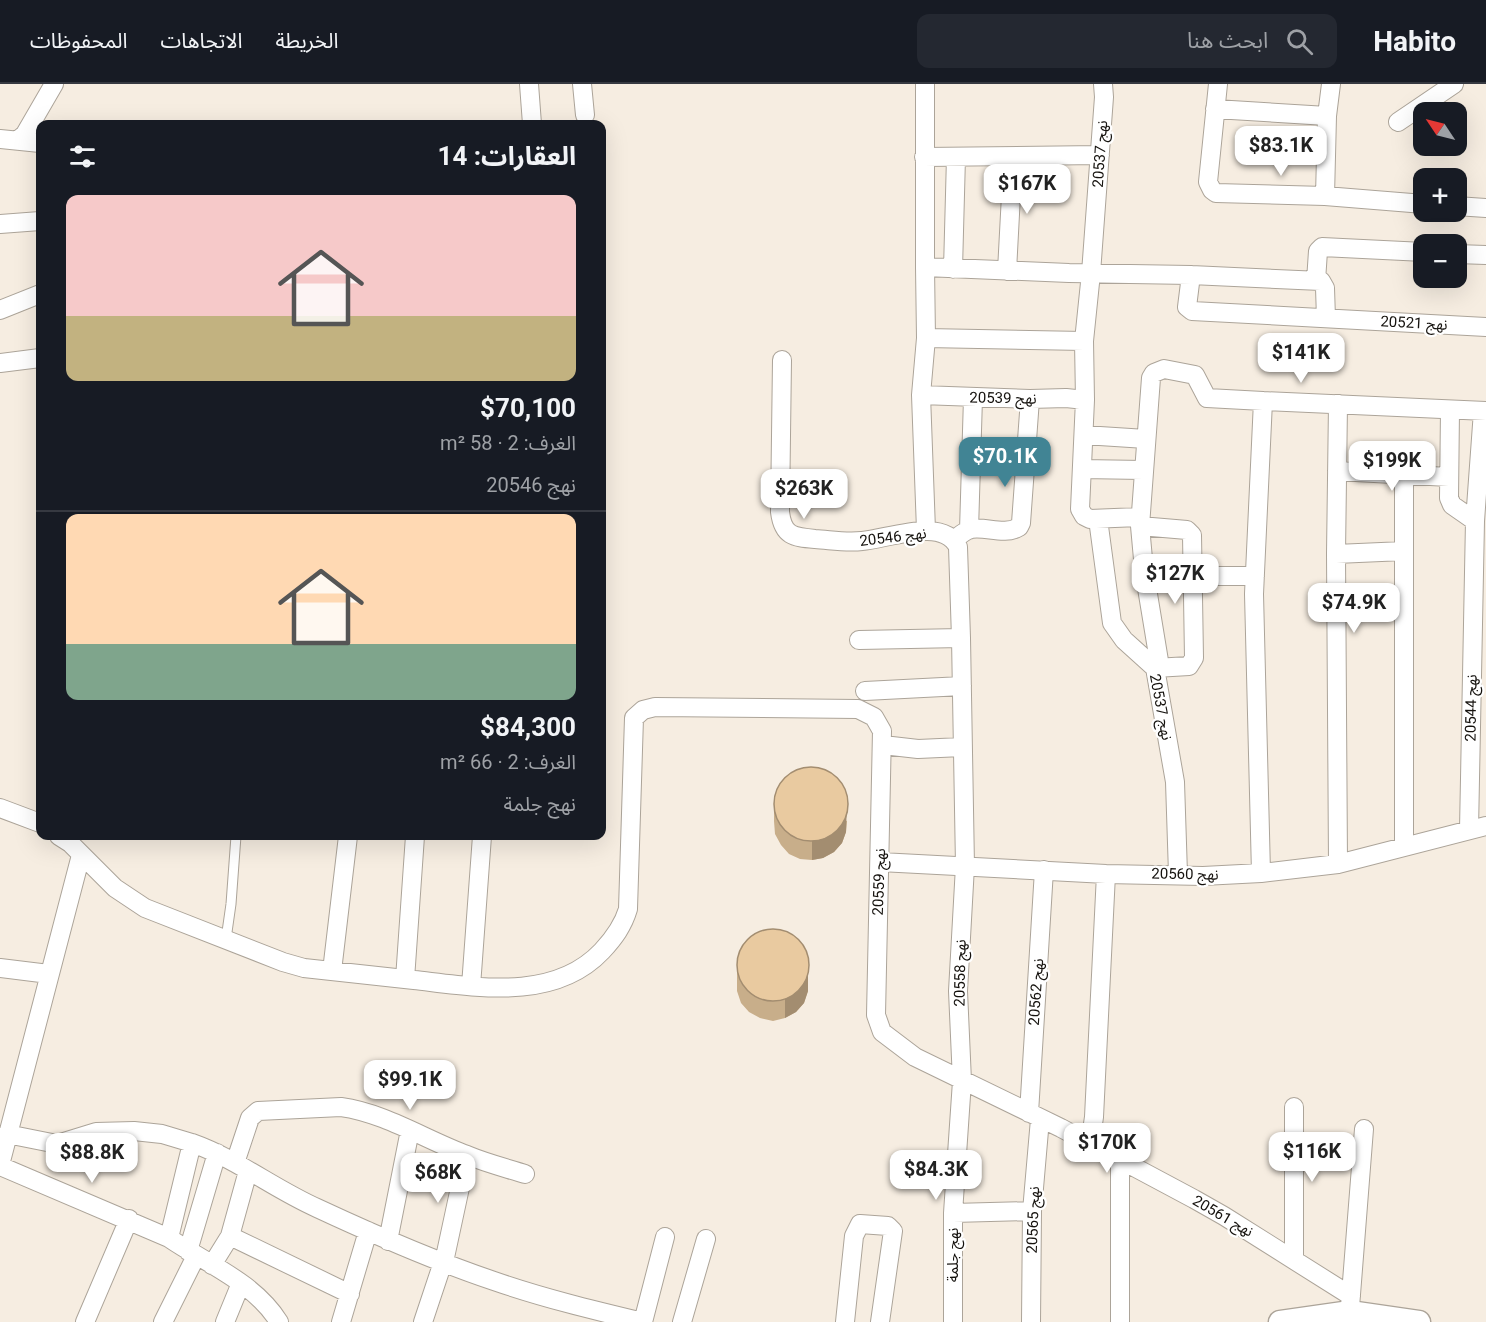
<!DOCTYPE html>
<html lang="ar">
<head>
<meta charset="utf-8">
<style>
  body { margin:0; font-family:Roboto,"Noto Sans Arabic",sans-serif; background:#242831; color:#f1f3f6; direction:rtl; height:100vh; display:flex; flex-direction:column; font-size:22px; white-space:nowrap }
  * { box-sizing:border-box; margin:0 }
  p { font-size:20px; color:#9ea1a6 }
  .icon { flex:none; width:33px; height:33px; fill:none; stroke:currentColor; stroke-width:2; stroke-linecap:round; stroke-linejoin:round }
  .map { position:relative; flex:1; overflow:hidden; direction:ltr }
  .panel { position:absolute; left:36px; top:36px; width:570px; height:720px; display:flex; flex-direction:column; background:#171b24; border-radius:12px; box-shadow:0 6px 24px #0002; direction:rtl }
  .panel>* { flex:none }
  .needle { width:39px; rotate:305deg }
  .fabs { position:absolute; left:1413px; top:18px; display:grid; gap:12px }
  .fabs a { display:grid; place-items:center; width:54px; height:54px; border-radius:12px; background:#171b24; box-shadow:0 6px 24px #0002; font-size:30px }
  .price { position:absolute; translate:-50% -51px; padding:0 14px; border-radius:12px; background:#fff; color:#222; font-size:20px; line-height:39px; filter:drop-shadow(0 2px 3px #0008) }
  .price::after { content:''; position:absolute; left:50%; top:36px; width:18px; height:14px; margin-left:-9px; background:inherit; clip-path:polygon(0 0,100% 0,50% 100%) }
  .price.on { background:#418494; color:#fff }
  ul { padding:0; list-style:none }
  li { display:grid; align-content:center; gap:12px; height:318px; padding:0 30px }
  li+li { border-top:2px solid #363941 }
  li span { display:grid; place-items:center; height:186px; border-radius:12px; color:#555 }
  li>.icon { margin-inline-start:auto }
  span .icon { width:108px; height:108px; fill:#fffc; stroke-width:1 }
  li b { font-size:26px }
  h2 { display:flex; justify-content:space-between; align-items:center; height:72px; padding:0 30px; font-size:26px }
  header { display:flex; align-items:center; gap:36px; box-sizing:border-box; height:84px; padding:0 30px; background:#171b24; border-bottom:2px solid #363941 }
  header strong { font-size:28px }
  nav { display:flex; gap:33px; margin-inline-start:auto; font-size:21px }
  .search { width:420px; height:54px; background:#242831; display:flex; align-items:center; gap:15px; box-sizing:border-box; padding:0 21px; border-radius:12px; color:#9ea1a6; font-size:22px }
  .map>svg:first-child { display:block }
</style>
</head>
<body>
<header>
<strong>Habito</strong>
<div class="search"><svg class="icon" aria-label="search" viewBox="0 0 24 24"><circle cx="10" cy="10" r="6"/><path d="M15 15l6 6"/></svg>ابحث هنا</div>
<nav><a>الخريطة</a><a>الاتجاهات</a><a>المحفوظات</a></nav>
</header>
<div class="map">
<svg width="1486" height="1238" viewBox="0 0 1486 1238">
  <rect width="100%" height="100%" fill="#f6ede1"/>
  <g fill="none" stroke-linecap="round" stroke-linejoin="round">
    <g stroke="#aca499" stroke-width="11">
      <path id="service" d="M226 855 231 820 236 752"/>
    </g>
    <g stroke="#aca499" stroke-width="20">
      <path id="minor" d="M529 0 532 40
        M582 0 585 31
        M925 0V183
        M1103 0 1104 13 1091 189 1084 257 1085 316 1080 425 1084 432 1090 435 1139 433
        M1218 0 1208 98 1212 106 1216 109 1325 112 1424 120
        M1215 25 1327 32 1325 112
        M1327 32 1331 0
        M1398 38 1454 0
        M0 55 40 59
        M18 56 25 50 54 0
        M924 73 1100 71
        M1456 122 1486 124
        M0 140 40 137
        M1456 170 1486 171
        M953 185 956 73
        M1007 187 1013 73
        M1191 191 1187 223 1192 227 1486 243
        M1316 197 1318 167 1322 163 1424 168
        M0 226 40 210
        M926 254 1084 257
        M782 276 780 428C783 452 793 453 815 455 831 456 846 459 862 457 888 455 943 432 958 463L961 554 965 782 958 907 962 997 953 1129V1238
        M0 279 40 274
        M921 311 1030 315 1066 314 1085 316
        M1263 317 1486 327
        M1450 326 1449 414 1452 421 1475 437 1469 746
        M1084 351 1146 355
        M1082 385 1143 386
        M1337 387 1449 393
        M1404 391V467
        M1098 435 1112 539 1124 556 1155 584 1175 698 1178 790
        M1475 437 1483 327
        M1140 442 1187 446 1192 451 1194 574 1189 582 1155 584
        M926 446 921 311 926 254 925 183 1069 189 1191 191 1321 197 1325 204 1326 234
        M969 446 973 314
        M954 456C959 452 964 447 971 445 986 442 1004 452 1019 443L1021 439 1030 315
        M1336 470 1404 467V763
        M1192 492H1255
        M859 556 961 554
        M1160 583 1144 486 1140 442 1151 294 1154 289 1164 285 1195 291 1207 314 1263 317 1254 510 1261 789
        M865 607 962 602
        M883 661 918 665 962 663
        M0 724 40 739
        M59 752 70 759 115 804 145 824 283 878 304 884C341 888 377 892 414 896 476 903 554 918 602 867 614 854 623 842 628 825L634 634 643 626 655 623 858 625 874 633 882 647 876 931 882 948 915 973 1061 1044 1194 1115 1224 1132 1351 1212
        M880 778 1106 790 1203 792 1261 789 1338 780 1486 742
        M1338 780 1336 470 1338 320
        M0 884 49 890
        M332 887 348 752
        M405 895 415 752
        M471 902 482 752
        M1294 1023V1176
        M1029 1029 1044 786
        M7 1050 57 1060 96 1048 134 1047 162 1050 192 1059
        M1090 1060 1094 1033 1106 790
        M235 1079 250 1034 258 1027 341 1023C385 1029 426 1056 467 1071 486 1079 506 1084 525 1090
        M0 1081 81 771
        M0 1082 169 1154
        M248 1087 230 1152 350 1210
        M953 1129 1032 1127
        M388 1157 410 1046
        M188 1167 217 1069
        M444 1178 467 1071
        M212 1181 230 1152
        M1350 1223 1364 1045
        M85 1238 129 1135
        M163 1238 196 1172
        M225 1238 241 1199
        M279 1238C254 1198 207 1180 169 1154L192 1059C237 1075 274 1105 317 1124 375 1151 434 1177 494 1197 543 1214 593 1226 643 1238L665 1153
        M341 1238 368 1147
        M423 1238 443 1178
        M682 1238 706 1155
        M845 1238 854 1152 860 1140 888 1142 893 1147 880 1238
        M1031 1238 1032 1127 1040 1035
        M1120 1238V1077"/>
    </g>
    <g stroke="#aca499" stroke-width="25">
      <path id="tertiary" d="M1280 1238 1350 1228 1419 1238"/>
    </g>
    <use href="#service" stroke="#fff" stroke-width="9"/>
    <use href="#minor" stroke="#fff" stroke-width="18"/>
    <use href="#tertiary" stroke="#fff" stroke-width="22"/>
  </g>
  <path fill="#c8ae8a" d="M774 718 847 737 846 748 842 759 834 768 823 774 812 776 800 775 789 770 781 761 775 750 774 737Z
    M737 877 808 907 804 919 796 928 785 934 773 937 760 934 749 928 741 919 737 907Z"/>
  <path fill="#a38d70" d="M847 718 846 748 842 759 834 768 823 774 812 776V757Z
    M808 875V907L804 919 796 928 785 934V915Z"/>
  <path fill="#e9caa0" stroke="#a38d70" stroke-width="1.5" d="M774 720a37 37 0 1 1 74 0a37 37 0 1 1-74 0Z
    M737 881a36 36 0 1 1 72 0a36 36 0 1 1-72 0Z"/>
  <g text-anchor="middle" stroke-width="4.5" stroke-linejoin="round" paint-order="stroke">
    <g font-size="15" fill="#15120e" stroke="#fff">
      <text transform="translate(1100 70) rotate(-86)" y="5">نهج 20537</text>
      <text transform="translate(1414 239) rotate(3)" y="5">نهج 20521</text>
      <text transform="translate(1003 314) rotate(1)" y="5">نهج 20539</text>
      <text transform="translate(893 453) rotate(-7)" y="5">نهج 20546</text>
      <text transform="translate(1161 623) rotate(79)" y="5">نهج 20537</text>
      <text transform="translate(1471 624) rotate(-89)" y="5">نهج 20544</text>
      <text transform="translate(1185 790) rotate(1)" y="5">نهج 20560</text>
      <text transform="translate(879 798) rotate(-88)" y="5">نهج 20559</text>
      <text transform="translate(960 889) rotate(-89)" y="5">نهج 20558</text>
      <text transform="translate(1036 908) rotate(-86)" y="5">نهج 20562</text>
      <text transform="translate(1223 1132) rotate(30)" y="5">نهج 20561</text>
      <text transform="translate(1033 1136) rotate(-88)" y="5">نهج 20565</text>
      <text transform="translate(953 1171) rotate(-90)" y="5">نهج جلمة</text>
    </g>
  </g>
</svg>
<div class="fabs">
<a><svg class="needle" viewBox="-14 -14 28 28"><path d="M0-13l5 13h-10z" fill="#e53935"/><path d="M0 13l5-13h-10z" fill="#9ea1a6"/></svg></a>
<a>+</a>
<a>−</a>
</div>
<b class="price" style="left:1281px;top:93px">$83.1K</b>
<b class="price" style="left:1027px;top:131px">$167K</b>
<b class="price" style="left:1301px;top:300px">$141K</b>
<b class="price on" style="left:1005px;top:404px">$70.1K</b>
<b class="price" style="left:1392px;top:408px">$199K</b>
<b class="price" style="left:804px;top:436px">$263K</b>
<b class="price" style="left:1175px;top:521px">$127K</b>
<b class="price" style="left:1354px;top:550px">$74.9K</b>
<b class="price" style="left:410px;top:1027px">$99.1K</b>
<b class="price" style="left:1107px;top:1090px">$170K</b>
<b class="price" style="left:1312px;top:1099px">$116K</b>
<b class="price" style="left:92px;top:1100px">$88.8K</b>
<b class="price" style="left:936px;top:1117px">$84.3K</b>
<b class="price" style="left:438px;top:1120px">$68K</b>
<section class="panel">
<h2>العقارات: 14<svg class="icon" aria-label="filters" viewBox="0 0 24 24"><path d="M4 7h16M4 17h16"/><circle cx="9" cy="7" r="2"/><circle cx="15" cy="17" r="2"/></svg></h2>
<ul>
<li><span style="background:linear-gradient(#f6c9c9 65%,#c2b280 0)"><svg class="icon" aria-label="home" viewBox="0 0 24 24"><path d="M3 11l9-7 9 7M6 9v11h12V9"/></svg></span><div><b>$70,100</b><p>الغرف: 2 · 58 m²</p><p>نهج 20546</p></div></li>
<li><span style="background:linear-gradient(#ffd9b3 70%,#7fa58c 0)"><svg class="icon" aria-label="home" viewBox="0 0 24 24"><path d="M3 11l9-7 9 7M6 9v11h12V9"/></svg></span><div><b>$84,300</b><p>الغرف: 2 · 66 m²</p><p>نهج جلمة</p></div></li>
</ul>
</section>
</div>
</body>
</html>
